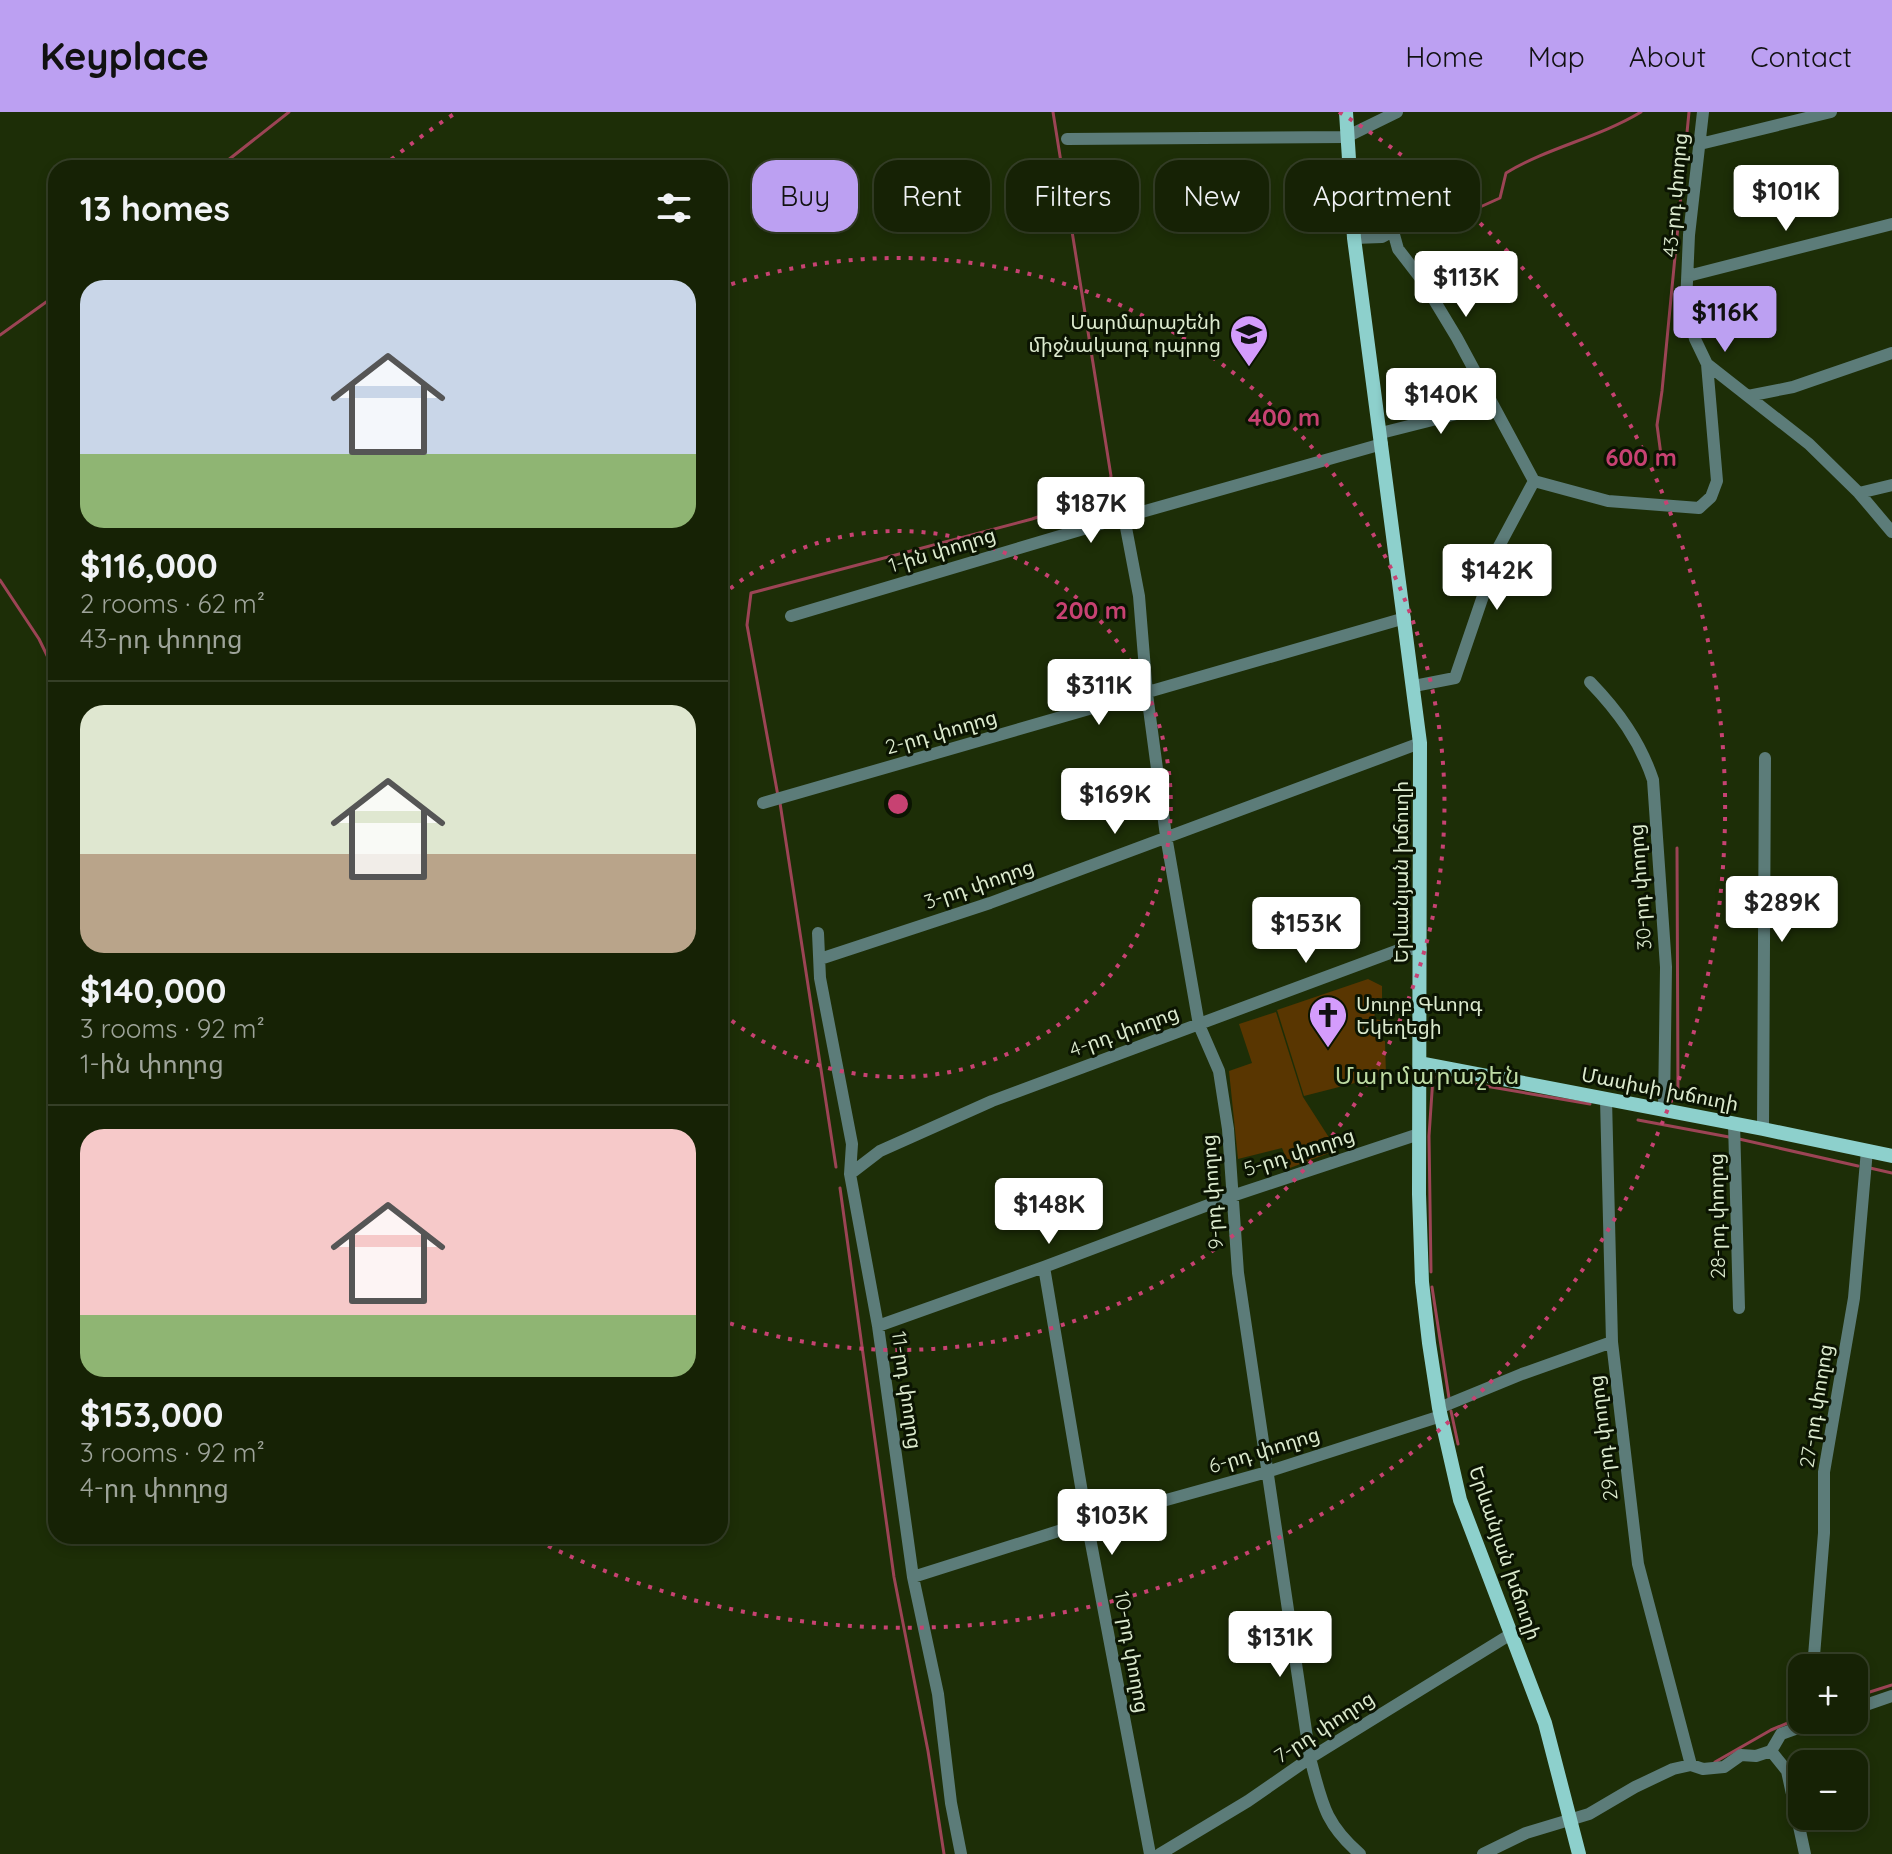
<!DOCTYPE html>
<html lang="en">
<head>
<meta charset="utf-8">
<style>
  body { margin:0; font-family:Quicksand,"Noto Sans Armenian",sans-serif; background:#1f2a0f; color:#f1f3f6; height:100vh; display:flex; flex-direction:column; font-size:30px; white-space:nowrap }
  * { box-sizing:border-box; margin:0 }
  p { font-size:26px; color:#9ea49a }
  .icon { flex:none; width:44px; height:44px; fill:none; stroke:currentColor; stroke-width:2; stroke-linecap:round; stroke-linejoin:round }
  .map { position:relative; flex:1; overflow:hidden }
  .drawer { position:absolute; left:48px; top:48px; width:680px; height:1384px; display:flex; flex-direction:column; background:#162205; border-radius:24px; box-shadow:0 4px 12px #0003,0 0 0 2px #353f27 }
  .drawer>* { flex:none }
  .banner { position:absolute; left:752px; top:48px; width:760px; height:72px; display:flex; gap:16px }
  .controls { position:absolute; left:1788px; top:1542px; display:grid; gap:16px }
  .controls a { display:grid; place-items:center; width:80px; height:80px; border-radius:16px; background:#162205; box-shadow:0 4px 12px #0003,0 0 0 2px #353f27; font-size:40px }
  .price { position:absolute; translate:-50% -68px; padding:0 18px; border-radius:8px; background:#fff; color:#222; font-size:26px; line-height:52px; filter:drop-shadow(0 2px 4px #0008) }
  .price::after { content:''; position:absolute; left:50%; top:48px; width:24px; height:18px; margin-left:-12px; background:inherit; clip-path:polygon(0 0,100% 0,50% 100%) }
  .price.on { background:#bca0f2; color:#111 }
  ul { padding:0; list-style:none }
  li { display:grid; align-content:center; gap:16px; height:424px; padding:0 32px }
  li+li { border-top:2px solid #353f27 }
  li span { display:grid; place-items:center; height:248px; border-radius:24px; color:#555 }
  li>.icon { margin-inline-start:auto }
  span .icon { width:144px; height:144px; fill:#fffc; stroke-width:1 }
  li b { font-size:34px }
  h2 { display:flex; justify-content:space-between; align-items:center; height:96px; padding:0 32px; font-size:34px }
  .tag { padding:0 28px; border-radius:24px; background:#162205; box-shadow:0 4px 12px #0003,0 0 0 2px #353f27; font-size:28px; line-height:72px }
  .tag.on { background:#bca0f2; color:#111 }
  header { display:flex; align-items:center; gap:48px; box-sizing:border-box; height:112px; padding:0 40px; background:#bca0f2; color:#111 }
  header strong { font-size:38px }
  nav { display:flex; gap:44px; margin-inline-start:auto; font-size:28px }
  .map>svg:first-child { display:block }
</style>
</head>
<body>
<header>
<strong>Keyplace</strong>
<nav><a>Home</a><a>Map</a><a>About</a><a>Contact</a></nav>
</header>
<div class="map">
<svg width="1892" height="1742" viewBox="0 0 1892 1742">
  <rect width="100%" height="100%" fill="#1d2e07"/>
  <path fill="#593601" d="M1368 867 1382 874V886H1377L1374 907 1386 909V912H1380L1379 928 1385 929 1386 963 1304 984 1277 898Z
    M1276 900 1303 985 1337 1038 1290 1056 1282 1036 1238 1047 1229 959 1252 951 1239 912Z"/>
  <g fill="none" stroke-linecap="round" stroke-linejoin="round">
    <path stroke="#9c4455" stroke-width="3" d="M218 56 289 0
      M1458 105 1500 86 1506 61C1549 35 1598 26 1641 0
      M0 223 56 183
      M1661 343 1657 313 1662 279 1689 0
      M0 468 39 527 56 562
      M778 684 747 513 751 481 1032 407 1105 382 1111 364 1053 0
      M780 691 836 1055
      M1677 736 1678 985
      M1638 1008 1729 1025
      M1739 1027 1858 1054
      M1870 1056 1892 1061
      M840 1076 894 1465 928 1639 944 1742
      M1431 1160 1429 1024 1433 965 1590 992
      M1432 1175 1449 1286
      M1451 1299 1458 1332
      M1854 1585 1892 1573
      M1715 1650 1771 1618 1802 1605"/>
    <path stroke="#5c7c79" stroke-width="12" d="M1703 0 1689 123 1686 192 1695 227 1707 252 1809 332 1859 381 1892 420
      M1067 27 1346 25 1397 0
      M1700 32 1831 0
      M1354 126 1382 125 1393 119 1398 137 1422 168 1457 226 1534 369
      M1688 164 1892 112
      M1748 284 1793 275 1892 241
      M1381 321 1492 293
      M1534 369 1608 389 1699 396 1711 385 1717 369 1707 252
      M1859 381 1892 373
      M1124 405 1139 484 1147 582 1166 724 1199 913 1219 959 1228 1017 1238 1161 1310 1646C1322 1690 1324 1711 1360 1742
      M791 504 1124 405 1382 332
      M1590 570C1618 599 1640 629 1653 668L1666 855 1664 997
      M1414 574 1455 566 1483 484 1488 459 1497 438 1534 369
      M763 691 1405 506
      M818 821 820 866 852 1032 850 1062 878 1214 913 1465 938 1582 951 1691 961 1742
      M820 847 990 791 1420 631
      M1606 987 1612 1230 1638 1452 1691 1653
      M1734 1011 1739 1196
      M1763 1017 1765 646
      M850 1062 880 1039 992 989 1401 837H1421
      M1044 1155 1087 1410 1150 1742
      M878 1214 1044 1155 1232 1084 1419 1022
      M1439 1296 1522 1262 1612 1230
      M913 1465 1087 1410 1267 1360 1441 1304
      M1813 1556 1824 1421V1360L1854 1186 1867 1038
      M1854 1597 1892 1584
      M1771 1639 1787 1659 1805 1742
      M1160 1742 1248 1689 1310 1646 1511 1522
      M1483 1742 1526 1721 1589 1702 1635 1675 1673 1657 1691 1653 1703 1657 1724 1655 1741 1643 1756 1644 1771 1639 1781 1622 1820 1608"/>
    <path stroke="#8dd0cc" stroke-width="14" d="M1346 0 1354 126 1420 631 1419 1082 1422 1170 1429 1231 1439 1296 1460 1388 1545 1611 1579 1742
      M1420 951 1763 1017 1892 1044"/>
  </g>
  <g fill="none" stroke="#c74272" stroke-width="4" stroke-dasharray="4 8">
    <path d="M721 484A273 273 0 1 1 721 900"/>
    <path d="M720 176A546 546 0 1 1 720 1208"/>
    <path d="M382 55A820 820 0 0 1 457 0M1339 0A820 820 0 0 1 532 1426"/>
  </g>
  <defs>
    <g id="school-pin" transform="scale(2)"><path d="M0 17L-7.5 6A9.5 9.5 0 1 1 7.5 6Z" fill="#d49cfc" stroke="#0b1402"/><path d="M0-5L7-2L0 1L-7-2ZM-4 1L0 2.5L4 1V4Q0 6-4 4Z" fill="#111"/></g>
    <g id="church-pin" transform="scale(2)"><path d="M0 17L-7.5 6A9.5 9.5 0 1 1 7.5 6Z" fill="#d49cfc" stroke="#0b1402"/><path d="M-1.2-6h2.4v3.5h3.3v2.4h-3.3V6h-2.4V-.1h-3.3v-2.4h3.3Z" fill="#111"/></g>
  </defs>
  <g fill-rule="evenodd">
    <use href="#school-pin" x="1249" y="222"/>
    <use href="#church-pin" x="1328" y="903"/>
  </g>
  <g text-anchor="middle" stroke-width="6" stroke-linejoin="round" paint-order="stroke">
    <g font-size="20" fill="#dceace" stroke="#0b1402">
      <text transform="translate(1675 83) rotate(-85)" y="7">43-րդ փողոց</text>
      <text transform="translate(942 438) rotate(-17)" y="7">1-ին փողոց</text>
      <text transform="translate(941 620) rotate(-16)" y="7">2-րդ փողոց</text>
      <text transform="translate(1401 760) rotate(-90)" y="7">Երևանյան խճուղի</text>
      <text transform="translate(979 772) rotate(-19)" y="7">3-րդ փողոց</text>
      <text transform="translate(1640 775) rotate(-94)" y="7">30-րդ փողոց</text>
      <text transform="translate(1124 919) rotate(-20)" y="7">4-րդ փողոց</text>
      <text transform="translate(1660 977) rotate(11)" y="7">Մասիսի խճուղի</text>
      <text transform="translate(1299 1040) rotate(-18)" y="7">5-րդ փողոց</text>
      <text transform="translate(1212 1080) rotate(-94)" y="7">9-րդ փողոց</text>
      <text transform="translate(1717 1104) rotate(-91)" y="7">28-րդ փողոց</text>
      <text transform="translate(907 1278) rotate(82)" y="7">11-րդ փողոց</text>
      <text transform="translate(1816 1294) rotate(-81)" y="7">27-րդ փողոց</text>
      <text transform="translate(1603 1326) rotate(-97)" y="7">29-րդ փողոց</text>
      <text transform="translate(1264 1338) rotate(-17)" y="7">6-րդ փողոց</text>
      <text transform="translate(1505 1441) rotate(71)" y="7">Երևանյան խճուղի</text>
      <text transform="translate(1132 1540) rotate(80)" y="7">10-րդ փողոց</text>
      <text transform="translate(1324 1615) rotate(-33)" y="7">7-րդ փողոց</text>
    </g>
    <g font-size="20" fill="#dceace" stroke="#0b1402" text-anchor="end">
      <text x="1221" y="217">Մարմարաշենի<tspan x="1221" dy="23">միջնակարգ դպրոց</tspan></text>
      <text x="1356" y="899" text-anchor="start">Սուրբ Գևորգ<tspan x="1356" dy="23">Եկեղեցի</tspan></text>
    </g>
    <g font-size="24" letter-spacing="2" fill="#bedba3" stroke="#0b1402">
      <text x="1428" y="972">Մարմարաշեն</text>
    </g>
  </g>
  <circle cx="898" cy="692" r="12" fill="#c74272" stroke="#0b1402" stroke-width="4"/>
  <g font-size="24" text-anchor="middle" font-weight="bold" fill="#c74272" stroke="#0b1402" stroke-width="6" stroke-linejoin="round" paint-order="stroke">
    <text x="1284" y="314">400 m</text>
    <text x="1641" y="354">600 m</text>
    <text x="1091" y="507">200 m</text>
  </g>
</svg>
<div class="controls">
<a>+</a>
<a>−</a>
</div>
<b class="price" style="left:1786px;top:121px">$101K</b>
<b class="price" style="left:1466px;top:207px">$113K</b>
<b class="price on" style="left:1725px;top:242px">$116K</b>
<b class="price" style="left:1441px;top:324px">$140K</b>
<b class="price" style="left:1091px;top:433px">$187K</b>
<b class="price" style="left:1497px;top:500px">$142K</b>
<b class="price" style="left:1099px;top:615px">$311K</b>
<b class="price" style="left:1115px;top:724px">$169K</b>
<b class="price" style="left:1782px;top:832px">$289K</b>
<b class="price" style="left:1306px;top:853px">$153K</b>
<b class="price" style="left:1049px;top:1134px">$148K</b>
<b class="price" style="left:1112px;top:1445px">$103K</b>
<b class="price" style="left:1280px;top:1567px">$131K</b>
<div class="banner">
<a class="tag on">Buy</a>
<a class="tag">Rent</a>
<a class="tag">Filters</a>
<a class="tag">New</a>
<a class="tag">Apartment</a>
</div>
<section class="drawer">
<h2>13 homes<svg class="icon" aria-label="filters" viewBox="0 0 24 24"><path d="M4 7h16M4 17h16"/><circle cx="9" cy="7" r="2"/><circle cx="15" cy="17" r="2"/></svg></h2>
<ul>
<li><span style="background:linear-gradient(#c9d6e8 70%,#8fb573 0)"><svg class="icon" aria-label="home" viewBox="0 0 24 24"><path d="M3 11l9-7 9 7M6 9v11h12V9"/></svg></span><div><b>$116,000</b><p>2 rooms · 62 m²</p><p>43-րդ փողոց</p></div></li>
<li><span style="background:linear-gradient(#dfe7d0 60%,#b9a48a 0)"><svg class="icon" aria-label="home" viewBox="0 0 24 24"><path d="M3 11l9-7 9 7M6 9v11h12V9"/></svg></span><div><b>$140,000</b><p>3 rooms · 92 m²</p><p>1-ին փողոց</p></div></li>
<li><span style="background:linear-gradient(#f6c9c9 75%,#8fb573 0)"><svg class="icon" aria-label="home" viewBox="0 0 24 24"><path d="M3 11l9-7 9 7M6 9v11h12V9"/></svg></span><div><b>$153,000</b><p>3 rooms · 92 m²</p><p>4-րդ փողոց</p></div></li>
</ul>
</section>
</div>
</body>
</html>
